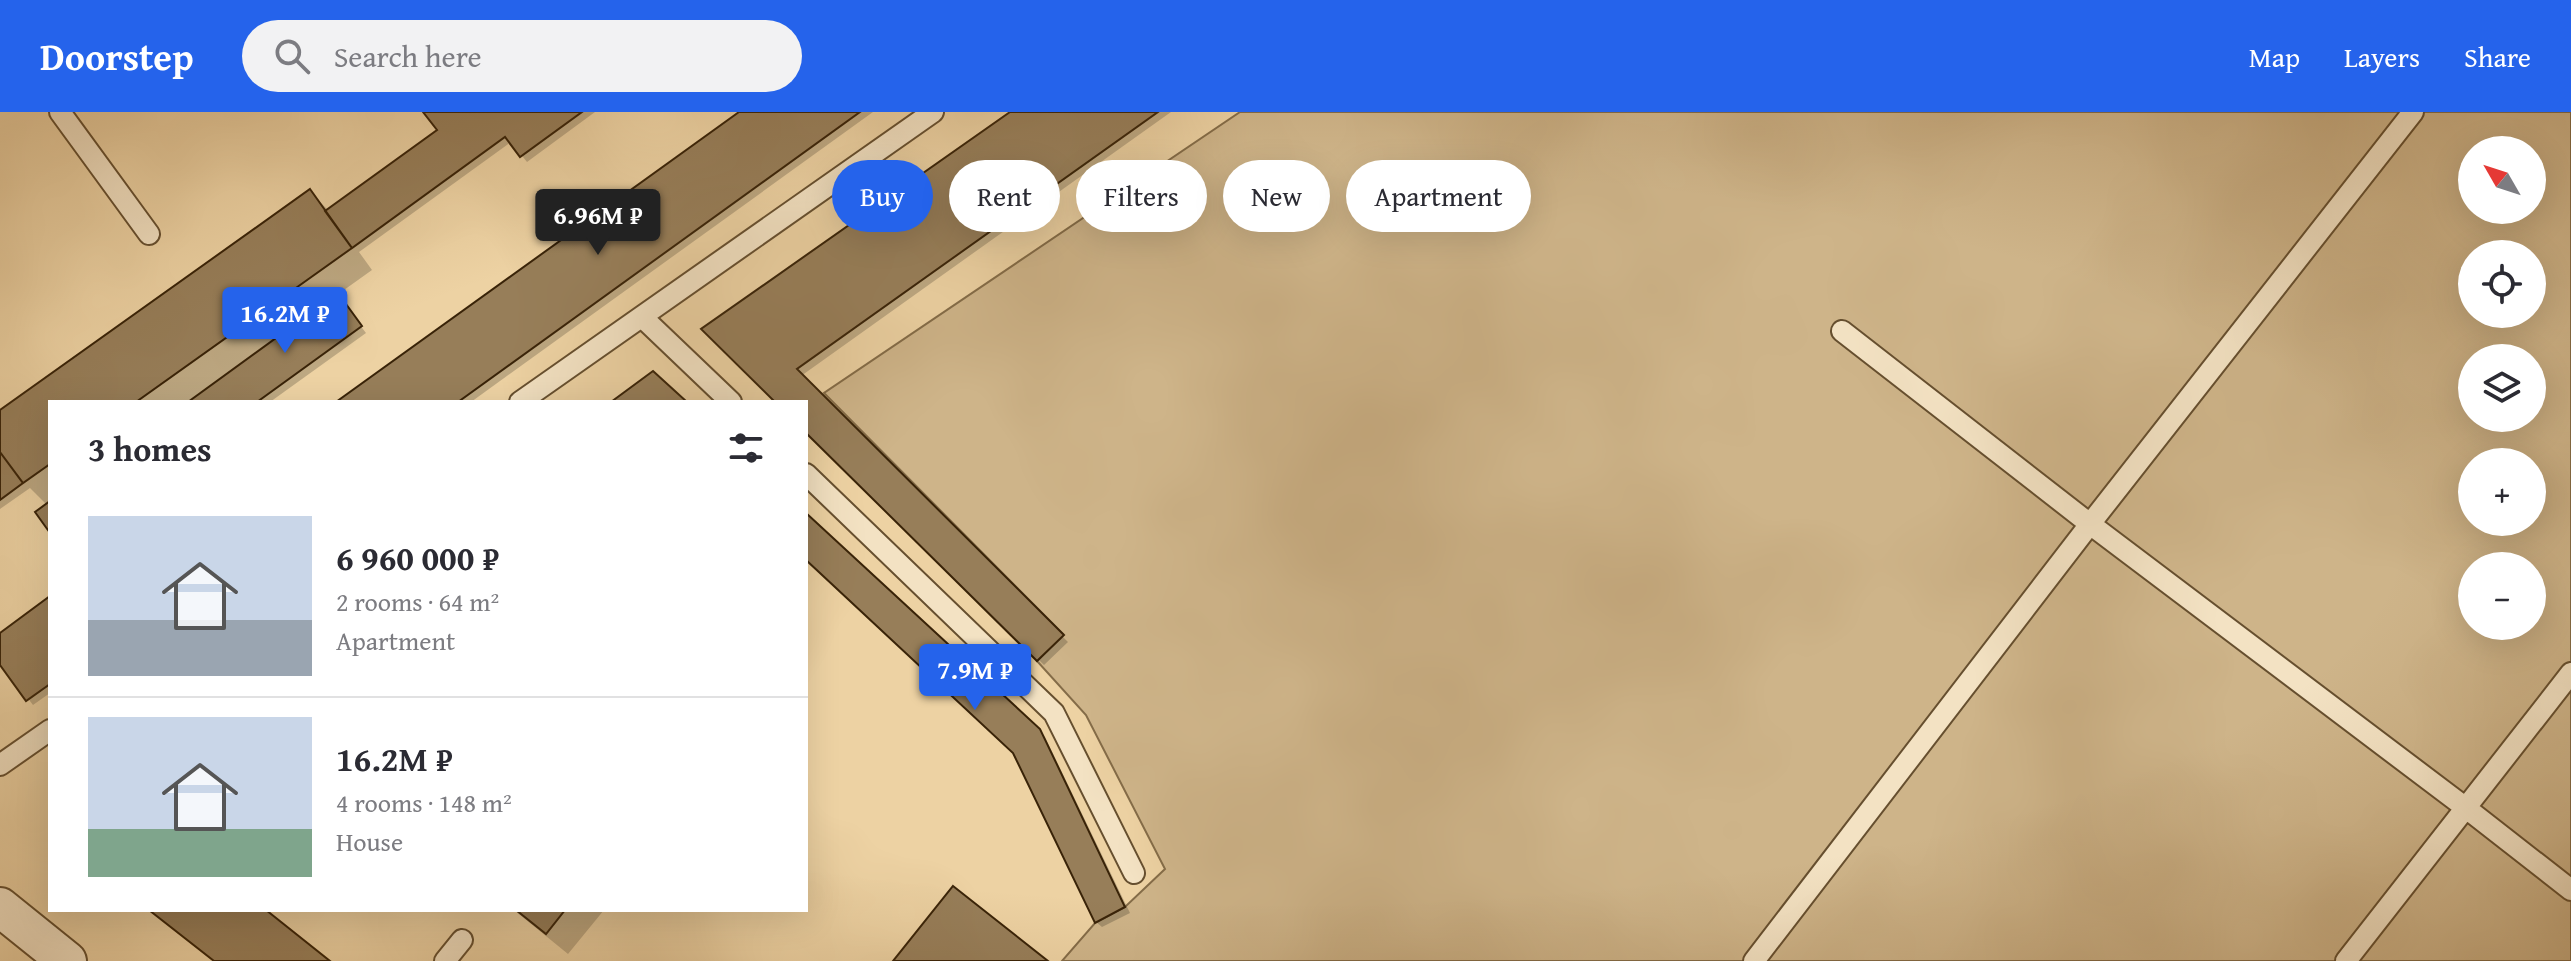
<!DOCTYPE html>
<html lang="en">
<head>
<meta charset="utf-8">
<style>
  body { margin:0; font-family:"Gentium Book Plus",serif; background:#f2f2f3; color:#2b2b33; height:100vh; display:flex; flex-direction:column; font-size:30px; white-space:nowrap }
  * { box-sizing:border-box; margin:0 }
  p { font-size:26px; color:#7c7c81 }
  .icon { flex:none; width:44px; height:44px; fill:none; stroke:currentColor; stroke-width:2; stroke-linecap:round; stroke-linejoin:round }
  .map { position:relative; flex:1; overflow:hidden }
  .drawer { position:absolute; left:48px; top:288px; width:760px; height:512px; display:flex; flex-direction:column; background:#fff; border-radius:0px; box-shadow:0 8px 32px #0002 }
  .drawer>* { flex:none }
  .top-card { position:absolute; left:832px; top:48px; width:760px; height:72px; display:flex; gap:16px }
  .needle { width:52px; rotate:309deg }
  .buttons { position:absolute; left:2458px; top:24px; display:grid; gap:16px }
  .buttons a { display:grid; place-items:center; width:88px; height:88px; border-radius:50%; background:#fff; box-shadow:0 8px 32px #0002; font-size:40px }
  .price { position:absolute; translate:-50% -68px; padding:0 18px; border-radius:8px; background:#2563eb; color:#fff; font-size:26px; line-height:52px; filter:drop-shadow(0 2px 4px #0008) }
  .price::after { content:''; position:absolute; left:50%; top:48px; width:24px; height:18px; margin-left:-12px; background:inherit; clip-path:polygon(0 0,100% 0,50% 100%) }
  .price.selected { background:#222; color:#fff }
  ul { padding:0; list-style:none }
  li { display:flex; align-items:center; gap:24px; height:200px; padding:0 40px }
  li+li { border-top:2px solid #e1e1e2 }
  li span { display:grid; place-items:center; flex:none; width:224px; height:160px; border-radius:0px; color:#555 }
  li>.icon { margin-inline-start:auto }
  span .icon { width:96px; height:96px; fill:#fffc; stroke-width:1 }
  li b { font-size:34px }
  h2 { display:flex; justify-content:space-between; align-items:center; height:96px; padding:0 40px; font-size:34px }
  .tag { padding:0 28px; border-radius:36px; background:#fff; box-shadow:0 8px 32px #0002; font-size:28px; line-height:72px }
  .tag.selected { background:#2563eb; color:#fff }
  header { display:flex; align-items:center; gap:48px; box-sizing:border-box; height:112px; padding:0 40px; background:#2563eb; color:#fff }
  header strong { font-size:38px }
  nav { display:flex; gap:44px; margin-inline-start:auto; font-size:28px }
  .search { width:560px; height:72px; background:#f2f2f3; display:flex; align-items:center; gap:20px; box-sizing:border-box; padding:0 28px; border-radius:44px; color:#7c7c81; font-size:30px }
  .map>svg:first-child { display:block }
</style>
</head>
<body>
<header>
<strong>Doorstep</strong>
<div class="search"><svg class="icon" aria-label="search" viewBox="0 0 24 24"><circle cx="10" cy="10" r="6"/><path d="M15 15l6 6"/></svg>Search here</div>
<nav><a>Map</a><a>Layers</a><a>Share</a></nav>
</header>
<div class="map">
<svg width="2571" height="849" viewBox="0 0 2571 849">
  <rect width="100%" height="100%" fill="#edd2a3"/>
  <filter id="stains"><feTurbulence type="fractalNoise" baseFrequency=".0025" numOctaves="4"/><feColorMatrix values="0 0 0 0 .2 0 0 0 0 .09 0 0 0 0 .02 0 0 0 .5 -.17"/></filter>
  <radialGradient id="worn" r=".72"><stop offset=".6" stop-color="#630" stop-opacity="0"/><stop offset="1" stop-color="#630" stop-opacity=".3"/></radialGradient>
  <path fill="#ceb489" stroke="#846c48" stroke-width="2" fill-rule="evenodd" d="M1240 0H2571V849H1062L1095 811 1125 795 1165 757 1086 603 1037 549 1063 522 824 281ZM2472 38H2532V98H2472ZM2472 142H2532V202H2472ZM2472 246H2532V306H2472ZM2472 350H2532V410H2472ZM2472 454H2532V514H2472Z"/>
  <path fill="#0003" d="M426 0H595L527 50 511 30 359 140 372 158 337 183 366 221 270 290H50V418L48 394 30 376 0 397V301L310 80 329 99 440 19Z
    M742 0H873L471 290H340Z
    M1013 0H1171L801 264 1068 530 1044 553 806 318V290H777L704 217Z
    M806 403 1045 625 1130 801 1102 815 1096 810 1015 640 806 446Z
    M50 487V581L33 593 0 550V524Z
    M148 798H263L327 849H213Z
    M514 798H604L568 842Z"/>
  <path fill="#977e59" stroke="#392308" stroke-width="2" d="M423 0H582L520 45 505 25 352 136 325 99 437 18Z
    M739 0H860L458 290H336Z
    M1010 0H1158L797 257 1064 523 1037 549 806 321V290H775L701 217Z
    M310 77 352 136 136 290H50V352L23 371 0 340V298Z
    M338 181 362 214 257 290H188Z
    M653 259 687 290H611Z
    M0 340 23 371 0 388Z
    M50 389V421L35 400Z
    M806 401 1040 617 1125 795 1095 811 1013 641 806 448Z
    M50 484V572L26 589 0 553V521Z
    M953 774 1048 849H893Z
    M149 798H266L330 849H214Z
    M516 798H565L546 822Z"/>
  <g fill="none" stroke-linecap="round" stroke-linejoin="round">
    <g stroke="#664f2f" stroke-width="24">
      <path id="service" d="M60 0 149 122
        M642 205 731 290
        M1842 219 2090 412 2466 696 2571 778
        M520 290 933 0
        M806 362 1054 601 1134 761
        M0 653 50 618
        M445 849 462 828
        M1754 849 2090 412 2413 0
        M2346 849 2571 561"/>
    </g>
    <g stroke="#664f2f" stroke-width="42">
      <path id="minor" d="M0 795 67 849"/>
    </g>
    <use href="#service" stroke="#f3e2c3" stroke-width="20"/>
    <use href="#minor" stroke="#f3e2c3" stroke-width="38"/>
  </g>
  <rect width="100%" height="100%" filter="url(#stains)"/>
  <rect width="100%" height="100%" fill="url(#worn)"/>
</svg>
<div class="buttons">
<a><svg class="needle" viewBox="-14 -14 28 28"><path d="M0-13l5 13h-10z" fill="#e53935"/><path d="M0 13l5-13h-10z" fill="#7c7c81"/></svg></a>
<a><svg class="icon" aria-label="locate" viewBox="0 0 24 24"><circle cx="12" cy="12" r="6"/><path d="M12 2v4M12 18v4M2 12h4M18 12h4"/></svg></a>
<a><svg class="icon" aria-label="layers" viewBox="0 0 24 24"><path d="M12 4l9 5-9 5-9-5zM3 14l9 5 9-5"/></svg></a>
<a>+</a>
<a>−</a>
</div>
<b class="price selected" style="left:598px;top:145px">6.96M ₽</b>
<b class="price" style="left:285px;top:243px">16.2M ₽</b>
<b class="price" style="left:975px;top:600px">7.9M ₽</b>
<div class="top-card">
<a class="tag selected">Buy</a>
<a class="tag">Rent</a>
<a class="tag">Filters</a>
<a class="tag">New</a>
<a class="tag">Apartment</a>
</div>
<section class="drawer">
<h2>3 homes<svg class="icon" aria-label="filters" viewBox="0 0 24 24"><path d="M4 7h16M4 17h16"/><circle cx="9" cy="7" r="2"/><circle cx="15" cy="17" r="2"/></svg></h2>
<ul>
<li><span style="background:linear-gradient(#c9d6e8 65%,#9aa5b1 0)"><svg class="icon" aria-label="home" viewBox="0 0 24 24"><path d="M3 11l9-7 9 7M6 9v11h12V9"/></svg></span><div><b>6 960 000 ₽</b><p>2 rooms · 64 m²</p><p>Apartment</p></div></li>
<li><span style="background:linear-gradient(#c9d6e8 70%,#7fa58c 0)"><svg class="icon" aria-label="home" viewBox="0 0 24 24"><path d="M3 11l9-7 9 7M6 9v11h12V9"/></svg></span><div><b>16.2M ₽</b><p>4 rooms · 148 m²</p><p>House</p></div></li>
</ul>
</section>
</div>
</body>
</html>
